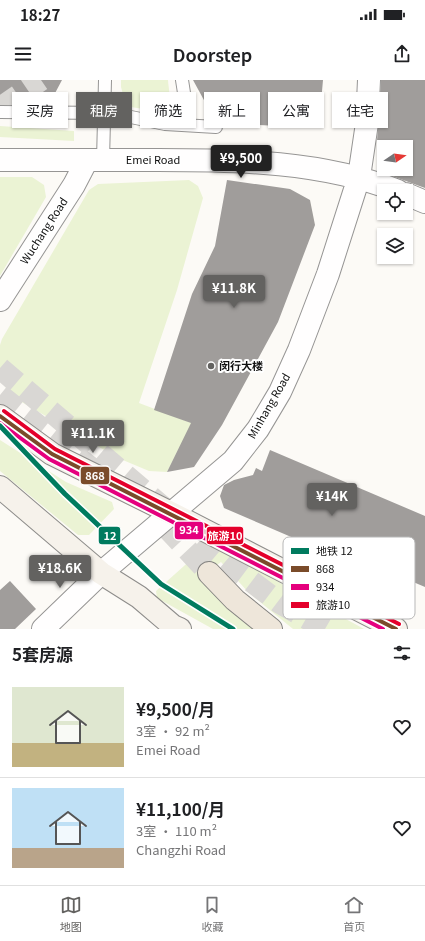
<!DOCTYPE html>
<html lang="zh">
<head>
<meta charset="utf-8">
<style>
  body { margin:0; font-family:Georgia,"Noto Sans SC",serif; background:#f2f2f2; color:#202124; height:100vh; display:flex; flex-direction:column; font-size:15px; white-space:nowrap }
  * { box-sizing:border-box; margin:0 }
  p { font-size:13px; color:#757577 }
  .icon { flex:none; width:22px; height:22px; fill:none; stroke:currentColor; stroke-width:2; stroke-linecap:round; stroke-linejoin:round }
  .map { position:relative; height:549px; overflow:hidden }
  .panel { display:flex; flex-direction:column; background:#fff; flex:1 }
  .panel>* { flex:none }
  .hud { position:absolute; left:12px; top:12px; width:401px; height:36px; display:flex; gap:8px }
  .needle { width:26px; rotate:77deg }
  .tools { position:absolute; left:377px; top:60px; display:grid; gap:8px }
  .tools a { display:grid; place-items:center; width:36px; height:36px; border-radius:0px; background:#fff; box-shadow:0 1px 3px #0004; font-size:20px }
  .price { position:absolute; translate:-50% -34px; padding:0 9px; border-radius:4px; background:#636260; color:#fff; font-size:13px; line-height:26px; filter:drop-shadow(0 1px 2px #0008) }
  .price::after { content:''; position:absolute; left:50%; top:24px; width:12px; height:9px; margin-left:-6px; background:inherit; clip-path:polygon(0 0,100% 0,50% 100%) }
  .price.selected { background:#222; color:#fff }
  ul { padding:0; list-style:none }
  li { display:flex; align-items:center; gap:12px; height:100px; padding:0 12px }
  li+li { border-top:1px solid #e0e0e0 }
  li span { display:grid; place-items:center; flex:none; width:112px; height:80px; border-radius:0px; color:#555 }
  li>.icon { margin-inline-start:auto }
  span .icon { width:48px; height:48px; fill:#fffc; stroke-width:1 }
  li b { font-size:17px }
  h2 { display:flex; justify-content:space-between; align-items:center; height:48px; padding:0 12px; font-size:17px }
  .chip { padding:0 14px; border-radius:0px; background:#fff; box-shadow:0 1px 3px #0004; font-size:14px; line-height:36px }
  .chip.selected { background:#636260; color:#fff }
  .status { display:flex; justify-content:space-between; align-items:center; height:28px; padding:0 20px; background:#fff; direction:ltr }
  .status svg { height:11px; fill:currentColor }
  header { display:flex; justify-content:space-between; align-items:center; height:52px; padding:0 12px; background:#fff; font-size:18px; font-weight:600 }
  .tabs { display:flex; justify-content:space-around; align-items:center; height:56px; border-top:1px solid #e0e0e0; background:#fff; font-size:11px; color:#757577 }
  .tabs a { display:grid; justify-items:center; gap:2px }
  .tabs .selected { color:#636260 }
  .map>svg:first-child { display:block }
</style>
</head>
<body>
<div class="status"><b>18:27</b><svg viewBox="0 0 49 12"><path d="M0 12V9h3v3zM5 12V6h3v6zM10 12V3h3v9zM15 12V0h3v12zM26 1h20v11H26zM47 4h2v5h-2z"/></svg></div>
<header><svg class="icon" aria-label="menu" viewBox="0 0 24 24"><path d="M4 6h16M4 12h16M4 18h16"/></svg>Doorstep<svg class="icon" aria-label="share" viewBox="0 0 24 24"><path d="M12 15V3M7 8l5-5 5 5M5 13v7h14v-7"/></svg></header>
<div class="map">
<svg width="425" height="549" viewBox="0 0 425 549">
  <rect width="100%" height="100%" fill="#fcfaf6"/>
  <path fill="#ebf3d4" d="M121 0H168C168 5 170 11 169 16 166 36 139 28 126 26L121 7Z
    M0 46 74 51V61L0 57Z
    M0 97H32L44 105 46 117 0 196Z
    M189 100 198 106 203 118 177 210 139 323 197 345 179 368 167 392 149 391 118 378 13 317 0 300V265L2 259 89 110 98 104Z
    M0 360 66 402 112 422 114 429 89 455H78L0 391Z
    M215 467 364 549H293L248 512 221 482 200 498 256 549H213L157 518 156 511 203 469Z"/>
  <path fill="#a09d9b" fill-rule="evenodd" d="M0 0H62L53 17 46 20 0 18Z
    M193 0H323L320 34 293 44 279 46 239 44 215 33 205 22Z
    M381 0H425V108L384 93 381 88 377 61ZM384 67H406V89H384Z
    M227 100 290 109 310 120 315 145 278 242 222 345 194 387 167 392 191 343 154 330 192 214 215 166Z
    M270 370 425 436V507L392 493 389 499 224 428 220 416 224 405 234 400 253 395 256 388 262 391Z
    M10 501 36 529 15 549H0V510Z"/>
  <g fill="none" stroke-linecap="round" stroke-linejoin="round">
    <path stroke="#d9d7d4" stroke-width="22" stroke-dasharray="22 11" stroke-linecap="butt" d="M0 28 41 0
      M0 288 239 492 280 523 325 549
      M0 315 90 387
      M165 446 209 493"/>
    <g stroke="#969594" stroke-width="14">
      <path id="lane" d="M182 0 189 45
        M0 32 104 33 126 36 165 44 216 47
        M103 80 105 0"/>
    </g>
    <g stroke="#969594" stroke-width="24">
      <path id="street" d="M0 80C53 80 105 80 158 80 238 80 322 81 398 111
        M406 114 425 122
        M0 220 74 105 87 80
        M43 549 101 493 233 381 258 349 280 312 299 270 328 194 359 97 367 43 369 0"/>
    </g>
    <g stroke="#8d8c8a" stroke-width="24">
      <path id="secondary" d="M0 336 52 374 173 434 396 549
        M0 407 101 493 139 517 173 546 180 549"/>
    </g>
    <g stroke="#848381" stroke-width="24">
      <path id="primary" d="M209 493 235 520 271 549"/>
    </g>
    <use href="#lane" stroke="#fffefe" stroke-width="12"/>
    <use href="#street" stroke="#fffefe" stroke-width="22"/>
    <use href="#secondary" stroke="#f6f2eb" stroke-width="22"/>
    <use href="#primary" stroke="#eee6da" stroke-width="22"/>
    <g stroke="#fff" stroke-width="7">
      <path id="bus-1" d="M0 336 52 374 396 549"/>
    </g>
    <g stroke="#fff" stroke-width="7">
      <path id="bus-2" d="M0 343 49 379 383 549"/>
    </g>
    <g stroke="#fff" stroke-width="7">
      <path id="bus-3" d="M4 331 55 369 399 544"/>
    </g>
    <use href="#bus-1" stroke="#7a4b2a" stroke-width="4"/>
    <use href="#bus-2" stroke="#e5007d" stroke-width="4"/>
    <use href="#bus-3" stroke="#e4002b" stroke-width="4"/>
    <g stroke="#fff" stroke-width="8">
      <path id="metro-1" d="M0 346 65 414 161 504 233 549"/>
    </g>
    <use href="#metro-1" stroke="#007b5f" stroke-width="5"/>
  </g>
  <circle fill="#636260" stroke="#fff" stroke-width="1.5" cx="211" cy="286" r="4"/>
  <g text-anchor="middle" stroke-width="4" stroke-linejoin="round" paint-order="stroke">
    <g font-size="11" fill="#101010" stroke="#fff">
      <text x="153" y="84">Emei Road</text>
      <text transform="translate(44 151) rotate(-57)" y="4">Wuchang Road</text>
      <text transform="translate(269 326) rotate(-60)" y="4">Minhang Road</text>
    </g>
    <g font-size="11" font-weight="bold" fill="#101010" stroke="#fff" text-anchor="start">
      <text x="219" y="290">闵行大楼</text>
    </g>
  </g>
  <rect x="283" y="457" width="132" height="82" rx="6" fill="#fff" stroke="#b7b7b7" stroke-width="1"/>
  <rect x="291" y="468" width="18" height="6" fill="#007b5f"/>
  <rect x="291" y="486" width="18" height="6" fill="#7a4b2a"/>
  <rect x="291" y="504" width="18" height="6" fill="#e5007d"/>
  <rect x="291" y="522" width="18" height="6" fill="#e4002b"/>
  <g font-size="11" fill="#101010">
    <text x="316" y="475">地铁 12</text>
    <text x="316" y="493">868</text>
    <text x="316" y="511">934</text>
    <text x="316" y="529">旅游10</text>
  </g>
  <g stroke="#fff" stroke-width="1.5">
    <rect x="80" y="386" width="30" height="19" rx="4" fill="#7a4b2a"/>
    <rect x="174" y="441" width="30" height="19" rx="4" fill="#e5007d"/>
    <rect x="206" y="446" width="38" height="19" rx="4" fill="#e4002b"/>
    <rect x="98" y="446" width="23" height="19" rx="4" fill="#007b5f"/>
  </g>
  <g font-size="11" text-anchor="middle" font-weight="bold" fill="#fff">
    <text x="95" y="400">868</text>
    <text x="189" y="454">934</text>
    <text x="225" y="460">旅游10</text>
    <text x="110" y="460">12</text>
  </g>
</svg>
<div class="tools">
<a><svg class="needle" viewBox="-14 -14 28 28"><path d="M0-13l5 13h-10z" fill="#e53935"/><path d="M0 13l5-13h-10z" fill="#757577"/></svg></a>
<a><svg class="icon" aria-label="locate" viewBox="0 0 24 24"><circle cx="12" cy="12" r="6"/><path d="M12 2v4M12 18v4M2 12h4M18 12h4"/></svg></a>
<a><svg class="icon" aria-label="layers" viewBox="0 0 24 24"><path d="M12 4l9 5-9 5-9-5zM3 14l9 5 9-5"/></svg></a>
</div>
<b class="price selected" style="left:241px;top:99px">¥9,500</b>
<b class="price" style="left:234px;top:229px">¥11.8K</b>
<b class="price" style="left:93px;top:374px">¥11.1K</b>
<b class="price" style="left:332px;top:437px">¥14K</b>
<b class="price" style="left:60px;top:509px">¥18.6K</b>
<div class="hud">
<a class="chip">买房</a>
<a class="chip selected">租房</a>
<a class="chip">筛选</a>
<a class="chip">新上</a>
<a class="chip">公寓</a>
<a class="chip">住宅</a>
</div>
</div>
<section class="panel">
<h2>5套房源<svg class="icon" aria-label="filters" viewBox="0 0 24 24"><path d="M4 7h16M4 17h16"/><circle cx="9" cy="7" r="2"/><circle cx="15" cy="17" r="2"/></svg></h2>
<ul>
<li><span style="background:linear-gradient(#dfe7d0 70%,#c2b280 0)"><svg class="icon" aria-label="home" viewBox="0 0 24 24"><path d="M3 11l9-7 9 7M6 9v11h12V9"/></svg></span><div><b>¥9,500/月</b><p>3室 · 92 m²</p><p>Emei Road</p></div><svg class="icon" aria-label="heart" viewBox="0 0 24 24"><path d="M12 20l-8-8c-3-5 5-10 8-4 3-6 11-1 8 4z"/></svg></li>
<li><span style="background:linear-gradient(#bfe0f5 75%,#b9a48a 0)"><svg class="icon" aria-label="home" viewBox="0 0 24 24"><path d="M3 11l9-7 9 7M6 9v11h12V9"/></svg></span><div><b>¥11,100/月</b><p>3室 · 110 m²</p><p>Changzhi Road</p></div><svg class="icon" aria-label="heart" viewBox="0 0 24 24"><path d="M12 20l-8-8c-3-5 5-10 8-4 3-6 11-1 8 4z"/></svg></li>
</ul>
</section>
<nav class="tabs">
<a class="selected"><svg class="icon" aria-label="map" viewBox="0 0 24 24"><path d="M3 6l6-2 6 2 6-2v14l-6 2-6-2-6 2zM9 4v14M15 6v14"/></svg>地图</a>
<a><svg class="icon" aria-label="saved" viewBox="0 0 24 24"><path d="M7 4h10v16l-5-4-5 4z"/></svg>收藏</a>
<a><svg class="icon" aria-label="home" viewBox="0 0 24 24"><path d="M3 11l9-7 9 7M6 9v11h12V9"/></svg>首页</a>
</nav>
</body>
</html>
